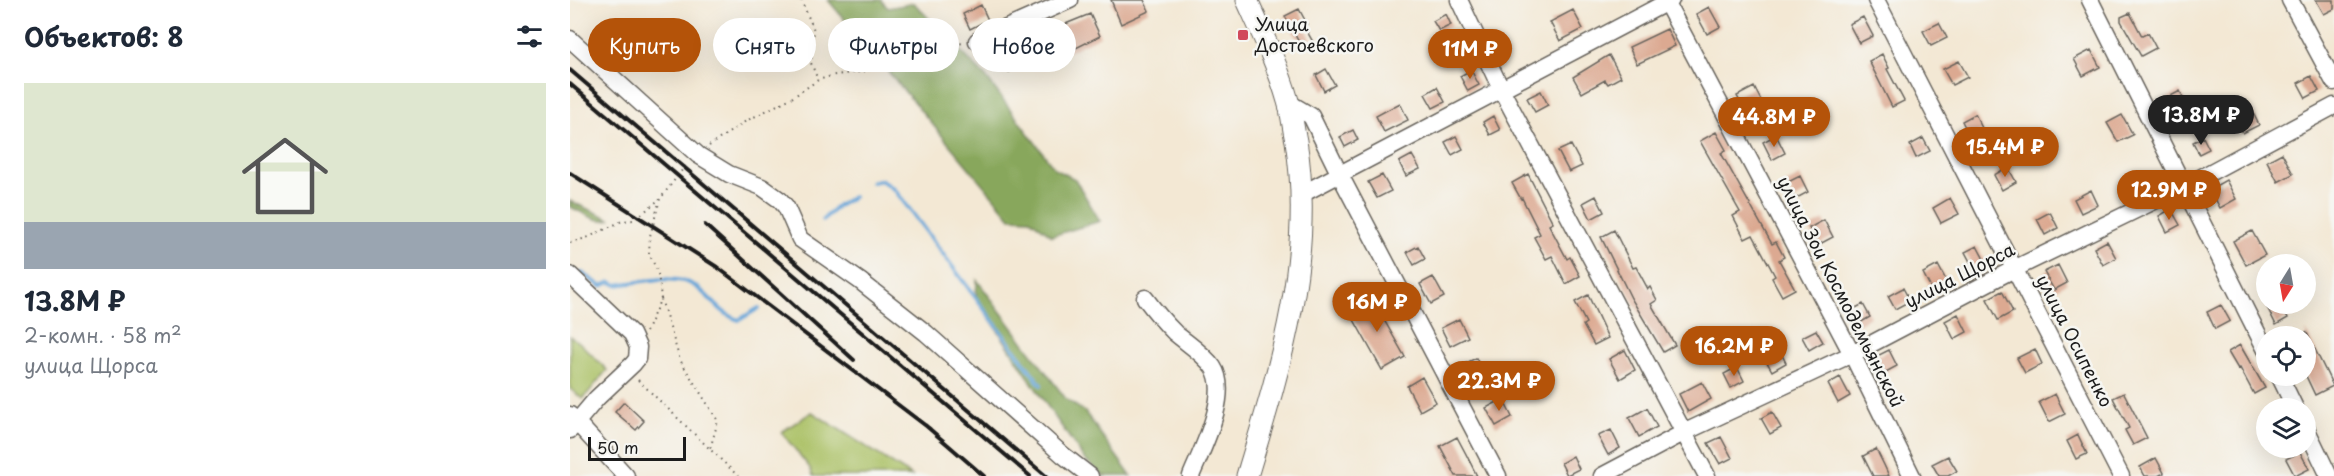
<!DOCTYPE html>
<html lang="ru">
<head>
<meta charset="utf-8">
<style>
  body { margin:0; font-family:"Playpen Sans",sans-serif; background:#f2f2f3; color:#1f2937; height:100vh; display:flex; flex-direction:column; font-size:22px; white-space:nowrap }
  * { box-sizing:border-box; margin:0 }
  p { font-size:20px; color:#747a83 }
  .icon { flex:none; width:33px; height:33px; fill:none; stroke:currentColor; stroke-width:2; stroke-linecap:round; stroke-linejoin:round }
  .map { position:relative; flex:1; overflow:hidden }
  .panel { display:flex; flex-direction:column; background:#fff; width:570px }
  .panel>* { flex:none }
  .banner { position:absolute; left:18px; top:18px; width:570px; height:54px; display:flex; gap:12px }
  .needle { width:39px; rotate:191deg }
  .controls { position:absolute; left:1686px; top:254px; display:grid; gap:12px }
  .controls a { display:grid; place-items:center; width:60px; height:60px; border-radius:50%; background:#fff; box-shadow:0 6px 24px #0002; font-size:30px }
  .scale { position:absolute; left:18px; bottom:15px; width:98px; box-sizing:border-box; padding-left:6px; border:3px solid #1c1c1c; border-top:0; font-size:16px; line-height:21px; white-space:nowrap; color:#1c1c1c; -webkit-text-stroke:4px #f6f6f2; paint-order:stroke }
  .price { position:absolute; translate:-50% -51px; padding:0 14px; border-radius:21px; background:#b45309; color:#fff; font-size:20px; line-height:39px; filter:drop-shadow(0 2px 3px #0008) }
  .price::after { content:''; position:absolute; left:50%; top:36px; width:18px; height:14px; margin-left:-9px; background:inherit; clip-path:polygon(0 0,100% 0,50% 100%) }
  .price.active { background:#222; color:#fff }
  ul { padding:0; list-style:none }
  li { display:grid; align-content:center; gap:12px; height:318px; padding:0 24px }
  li+li { border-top:2px solid #e0e1e3 }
  li span { display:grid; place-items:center; height:186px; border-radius:0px; color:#555 }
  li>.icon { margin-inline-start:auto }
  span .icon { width:108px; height:108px; fill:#fffc; stroke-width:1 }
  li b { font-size:26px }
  h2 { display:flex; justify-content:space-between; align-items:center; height:72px; padding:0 24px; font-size:26px }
  .pill { padding:0 21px; border-radius:27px; background:#fff; box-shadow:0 6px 24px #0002; font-size:21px; line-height:54px }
  .pill.active { background:#b45309; color:#fff }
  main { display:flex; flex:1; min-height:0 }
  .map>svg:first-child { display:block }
</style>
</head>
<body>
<main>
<section class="panel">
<h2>Объектов: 8<svg class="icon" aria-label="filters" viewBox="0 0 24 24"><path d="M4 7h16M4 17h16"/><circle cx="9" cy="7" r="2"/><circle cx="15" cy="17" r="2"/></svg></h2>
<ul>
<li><span style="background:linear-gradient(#dfe7d0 75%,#9aa5b1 0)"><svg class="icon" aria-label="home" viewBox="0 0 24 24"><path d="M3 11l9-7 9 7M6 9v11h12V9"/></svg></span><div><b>13.8M ₽</b><p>2-комн. · 58 m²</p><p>улица Щорса</p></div></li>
</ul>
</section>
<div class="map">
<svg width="1764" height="476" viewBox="0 0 1764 476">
  <rect width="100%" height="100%" fill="#f6f6f2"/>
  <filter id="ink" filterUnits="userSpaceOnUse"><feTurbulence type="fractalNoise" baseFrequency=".0167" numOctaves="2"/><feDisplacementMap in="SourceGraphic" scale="12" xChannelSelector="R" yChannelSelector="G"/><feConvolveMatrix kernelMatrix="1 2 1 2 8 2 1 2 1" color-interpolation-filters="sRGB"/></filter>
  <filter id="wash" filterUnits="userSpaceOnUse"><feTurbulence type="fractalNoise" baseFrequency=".008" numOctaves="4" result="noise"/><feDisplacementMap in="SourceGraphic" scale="24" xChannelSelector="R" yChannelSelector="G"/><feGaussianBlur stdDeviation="1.35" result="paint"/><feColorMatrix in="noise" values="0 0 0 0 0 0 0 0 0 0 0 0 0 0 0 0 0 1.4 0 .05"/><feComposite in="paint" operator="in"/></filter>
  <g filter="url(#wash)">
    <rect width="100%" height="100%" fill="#f3e8d4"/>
    <path fill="#abc166" stroke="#646e41" stroke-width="1.5" d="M0 336 10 343 37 370 13 399 0 389Z
      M242 412 342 476H243L240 468 211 432Z"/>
    <path fill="#88a75b" stroke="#52623c" stroke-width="1.5" d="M258 0H311L318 8 344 3 416 77 485 169 505 179 530 221 482 236 460 219 441 218Z
      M0 201 40 219C25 224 14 212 0 207Z
      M407 280 496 399 515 412 561 476H534L515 460 478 407 406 297Z"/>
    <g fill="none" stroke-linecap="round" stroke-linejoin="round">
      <path stroke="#66a6d9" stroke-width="4" d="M302 182 311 180 325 190 471 385
        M253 220 266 207 283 197
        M9 275 12 273 31 286 41 282 47 285C69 282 106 273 125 286 140 296 151 315 169 320L189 308"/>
    </g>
    <g id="blocks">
      <path fill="#dca991" d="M541 0H574L579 11 551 24Z
        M1746 0H1764V9L1754 14Z
        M411 5 418 20 400 29 393 14Z
        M1139 7 1150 27 1137 34 1126 14Z
        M729 9 737 24 734 26 743 42 732 48 715 16Z
        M1003 10 1013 29 990 41 980 22Z
        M1560 13 1572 36 1578 33 1586 48 1571 56 1551 21V17Z
        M520 14 530 36 478 62 466 36Z
        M876 14 881 25 869 31 863 21Z
        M1293 17 1303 36 1289 43 1279 24Z
        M1369 23 1377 38 1361 46 1353 31Z
        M1097 29 1105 46 1067 64 1059 47Z
        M448 43 457 64 439 72 430 51Z
        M1521 50 1530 67 1513 76 1504 59Z
        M1312 54 1319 68 1317 69 1334 101 1322 107 1299 61Z
        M1039 55 1051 77 1038 84 1035 80 1012 93 1003 77Z
        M1389 61 1398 77 1382 85 1373 69Z
        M756 69 765 85 754 91 746 75Z
        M901 70 909 85 898 91 890 76Z
        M1741 76 1749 91 1736 98 1728 83Z
        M867 87 875 102 863 108 855 94Z
        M1184 87 1197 112 1180 120 1167 96Z
        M971 91 978 105 965 112 957 98Z
        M1610 91 1617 106 1603 113 1595 99Z
        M830 103 838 120 814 132 806 116Z
        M1680 107 1689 125 1673 133 1664 116Z
        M1405 114 1413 130 1400 137 1392 121Z
        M1552 115 1563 135 1548 142 1537 123Z
        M923 116 930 130 920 135 913 122Z
        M783 130 788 140 775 147 770 137Z
        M1146 132 1156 150 1151 153 1202 244 1206 242 1214 257 1209 260 1225 289 1212 296 1202 278 1205 276 1183 235 1175 239 1163 216 1170 212 1130 141Z
        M1206 135 1215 153 1202 160 1193 142Z
        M886 136 893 149 882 155 875 142Z
        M1633 137 1639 149 1629 154 1623 142Z
        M1353 138 1360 151 1346 158 1340 145Z
        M1001 145 1012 166 999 172 988 151Z
        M1712 153 1723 174 1708 182 1697 161Z
        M842 155 850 169 836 176 829 162Z
        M1438 167 1446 182 1432 190 1424 175Z
        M958 174 983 223 979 225 997 259 1000 257 1010 276 996 284 982 256 976 259 964 237 970 234 952 198 951 199 942 183Z
        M812 175 821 191 807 198 798 182Z
        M1230 176 1238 192 1225 199 1216 183Z
        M1656 180 1666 199 1650 208 1640 189Z
        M1521 190 1528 205 1511 213 1504 199Z
        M1026 196 1034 212 1021 219 1013 203Z
        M1380 198 1389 214 1371 223 1363 208Z
        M1601 209 1610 225 1597 232 1589 216Z
        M1480 212 1488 228 1475 235 1467 219Z
        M1254 220 1263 237 1248 245 1239 228Z
        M1044 230 1063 268 1066 267 1078 289 1080 287 1087 300 1081 304 1105 345 1093 352 1061 298 1031 237Z
        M1682 231 1695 255 1676 265 1663 241Z
        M1537 241 1546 258 1533 265 1524 248Z
        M848 246 855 259 844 265 837 252Z
        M1407 246 1416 263 1404 269 1395 252Z
        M1368 265 1378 284 1363 292 1353 273Z
        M1488 265 1497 283 1484 290 1474 272Z
        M863 277 874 297 861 304 850 284Z
        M1333 288 1340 301 1325 309 1318 296Z
        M1432 291 1443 312 1428 320 1417 299Z
        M1018 295 1038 338 1024 345 1013 325 1016 323 1005 302Z
        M801 297 835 357 812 370 778 309Z
        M1695 303H1710L1718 318 1706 325Z
        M1293 304 1300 317 1288 324 1280 311Z
        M1651 305 1660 321 1645 329 1637 312Z
        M1388 314 1397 332 1384 339 1375 321Z
        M889 319 898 337 880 346 871 328Z
        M1246 330 1253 342 1239 350 1232 337Z
        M1736 331 1763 386 1745 395 1736 376Z
        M1670 345 1695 388 1684 394 1670 368 1668 369 1658 352Z
        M1208 347 1216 363 1202 371 1193 355Z
        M1465 349 1472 364 1455 373 1447 358Z
        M1055 350 1065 370 1050 379 1039 359Z
        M1319 350 1327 366 1314 373 1305 357Z
        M906 358 915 376 904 383 894 364Z
        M1167 367 1174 381 1161 388 1154 374Z
        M852 377 866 402 850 411 837 386Z
        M1270 377 1280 396 1268 403 1258 384Z
        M1132 382 1141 399 1118 412 1109 394Z
        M1554 393 1577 438 1563 445 1555 430 1559 428 1543 398Z
        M1485 394 1495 414 1479 422 1469 402Z
        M933 399 942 417 926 426 916 408Z
        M54 402 74 421 66 430 45 412Z
        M1077 408 1087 427 1069 437 1059 418Z
        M1202 412 1211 428 1200 434 1191 418Z
        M1041 430 1050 448 1038 455 1028 436Z
        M1508 435 1517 454 1506 459 1497 441Z
        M887 437 896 454 907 476H886L870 446Z
        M1151 437 1162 458 1150 464 1138 443Z
        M1306 449 1314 465 1319 476H1303L1293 456Z
        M1730 452 1739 469 1725 476 1716 459Z
        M1003 456 1009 469 997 475 991 463Z
        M1378 456 1387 471 1378 476H1369L1362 464Z
        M1586 458 1594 473 1588 476H1575L1570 467Z"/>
    </g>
  </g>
  <g filter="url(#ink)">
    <use href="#blocks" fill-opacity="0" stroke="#67635c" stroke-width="1.5"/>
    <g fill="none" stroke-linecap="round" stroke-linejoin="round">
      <g stroke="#67635c" stroke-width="19">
        <path id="minor" d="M889 0 931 89 1137 476
          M1095 0 1282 354 1342 476
          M1306 0 1551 476
          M1520 0 1696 350
          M1720 0 1764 82
          M0 39 128 155 159 174 192 187 210 200 216 207 230 239 290 281 356 333 493 455 520 476
          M407 41 500 0
          M719 103 741 116 770 175 928 476
          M732 194 1101 0
          M0 275 62 334 68 347 67 359 63 364 27 398 0 430
          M575 298C584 310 594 322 605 333 618 344 633 353 643 367 661 394 632 449 621 476
          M1709 375 1725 408
          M0 415 56 476
          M1736 428 1759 476
          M1032 476 1115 432 1282 354 1446 268 1615 186 1764 106"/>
      </g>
      <g stroke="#67635c" stroke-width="23">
        <path id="major" d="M677 0C692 33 708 66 718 101 722 114 723 128 726 141 745 256 710 367 677 476"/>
      </g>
      <path stroke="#67635c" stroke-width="2" stroke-dasharray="1.5 4.5" stroke-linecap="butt" d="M231 0 244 30 241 63 248 80
        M139 146 176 121 223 97 248 80 265 75 298 71 351 48 394 43
        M0 243 19 237 52 221 64 220 90 199
        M91 299 110 360 148 421 140 449
        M76 332 91 298 88 273 79 253 80 236 90 199 116 165
        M68 380 168 476"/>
      <use href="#minor" stroke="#fff" stroke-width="16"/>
      <use href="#major" stroke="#fff" stroke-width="21"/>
      <path stroke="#1c1c1c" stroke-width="4" d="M0 70 476 476
        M0 84 460 476
        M0 173 147 267 360 429
        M135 225 284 360
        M355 425 414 476"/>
    </g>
  </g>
  <rect fill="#d1495b" stroke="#f6f6f2" stroke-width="2" x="667" y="29" width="12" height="12" rx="3"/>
  <g text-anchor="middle" stroke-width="5" stroke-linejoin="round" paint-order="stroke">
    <g font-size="18" fill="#1c1c1c" stroke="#f6f6f2" text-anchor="start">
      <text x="685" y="31">Улица<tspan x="685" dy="21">Достоевского</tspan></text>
    </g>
    <g font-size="18" fill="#1c1c1c" stroke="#f6f6f2">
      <text transform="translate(1390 276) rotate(-27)" y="6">улица Щорса</text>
      <text transform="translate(1270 292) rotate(63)" y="6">улица Зои Космодемьянской</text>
      <text transform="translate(1504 341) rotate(63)" y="6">улица Осипенко</text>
    </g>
  </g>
</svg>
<div class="controls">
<a><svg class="needle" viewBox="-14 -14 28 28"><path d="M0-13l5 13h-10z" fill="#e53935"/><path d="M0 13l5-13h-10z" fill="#747a83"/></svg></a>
<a><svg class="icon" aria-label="locate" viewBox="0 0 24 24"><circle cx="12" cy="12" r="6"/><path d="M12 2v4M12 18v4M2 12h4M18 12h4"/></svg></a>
<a><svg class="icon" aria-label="layers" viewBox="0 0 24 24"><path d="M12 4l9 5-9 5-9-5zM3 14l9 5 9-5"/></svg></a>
</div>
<div class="scale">50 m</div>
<b class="price" style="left:900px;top:80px">11M ₽</b>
<b class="price active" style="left:1631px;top:146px">13.8M ₽</b>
<b class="price" style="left:1204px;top:148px">44.8M ₽</b>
<b class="price" style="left:1435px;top:178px">15.4M ₽</b>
<b class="price" style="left:1599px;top:221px">12.9M ₽</b>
<b class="price" style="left:807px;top:333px">16M ₽</b>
<b class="price" style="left:1164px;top:377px">16.2M ₽</b>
<b class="price" style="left:929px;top:412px">22.3M ₽</b>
<div class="banner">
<a class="pill active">Купить</a>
<a class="pill">Снять</a>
<a class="pill">Фильтры</a>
<a class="pill">Новое</a>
</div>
</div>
</main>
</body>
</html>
